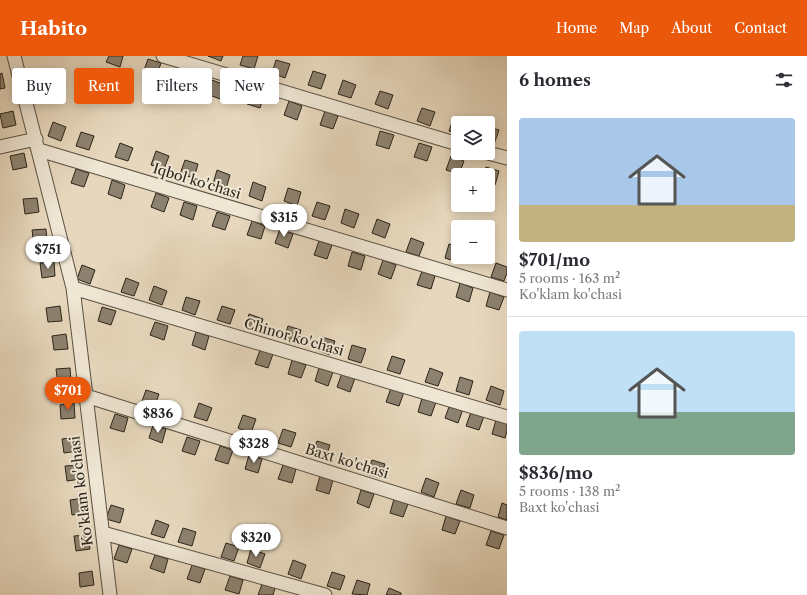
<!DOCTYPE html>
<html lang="en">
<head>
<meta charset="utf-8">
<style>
  body { margin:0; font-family:"Libre Caslon Text",serif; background:#f7f7f7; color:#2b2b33; height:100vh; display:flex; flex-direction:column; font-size:15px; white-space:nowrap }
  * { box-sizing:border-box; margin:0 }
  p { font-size:13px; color:#7c7c81 }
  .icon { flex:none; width:22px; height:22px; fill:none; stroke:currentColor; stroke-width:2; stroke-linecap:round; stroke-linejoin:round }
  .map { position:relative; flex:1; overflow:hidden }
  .side { display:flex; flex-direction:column; background:#fff; width:300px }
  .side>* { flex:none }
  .guide { position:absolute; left:12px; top:12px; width:380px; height:36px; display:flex; gap:8px }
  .tools { position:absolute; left:451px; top:60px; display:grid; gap:8px }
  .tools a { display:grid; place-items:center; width:44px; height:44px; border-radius:4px; background:#fff; box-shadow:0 2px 10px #0003; font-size:20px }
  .price { position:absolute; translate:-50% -34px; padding:0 9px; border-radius:14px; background:#fff; color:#222; font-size:13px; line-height:26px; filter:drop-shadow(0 1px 2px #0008) }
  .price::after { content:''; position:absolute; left:50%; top:24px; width:12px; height:9px; margin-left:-6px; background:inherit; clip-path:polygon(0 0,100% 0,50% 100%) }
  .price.selected { background:#ea580c; color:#fff }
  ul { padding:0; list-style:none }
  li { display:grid; align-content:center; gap:8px; height:212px; padding:0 12px }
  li+li { border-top:1px solid #e1e1e2 }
  li span { display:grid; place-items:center; height:124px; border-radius:4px; color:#555 }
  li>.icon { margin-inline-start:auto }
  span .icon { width:72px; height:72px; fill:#fffc; stroke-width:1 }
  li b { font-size:17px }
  h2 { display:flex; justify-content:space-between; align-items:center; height:48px; padding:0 12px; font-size:17px }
  .chip { padding:0 14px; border-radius:4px; background:#fff; box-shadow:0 2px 10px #0003; font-size:14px; line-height:36px }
  .chip.selected { background:#ea580c; color:#fff }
  header { display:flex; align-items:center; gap:24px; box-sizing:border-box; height:56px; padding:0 20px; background:#ea580c; color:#fff }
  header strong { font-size:19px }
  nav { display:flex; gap:22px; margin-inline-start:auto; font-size:14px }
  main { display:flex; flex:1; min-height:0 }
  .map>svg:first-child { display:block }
</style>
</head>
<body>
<header>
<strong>Habito</strong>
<nav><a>Home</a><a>Map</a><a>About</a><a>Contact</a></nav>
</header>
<main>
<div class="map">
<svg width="507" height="539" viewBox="0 0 507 539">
  <rect width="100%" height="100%" fill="#e7d8bd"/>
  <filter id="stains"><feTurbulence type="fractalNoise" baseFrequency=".005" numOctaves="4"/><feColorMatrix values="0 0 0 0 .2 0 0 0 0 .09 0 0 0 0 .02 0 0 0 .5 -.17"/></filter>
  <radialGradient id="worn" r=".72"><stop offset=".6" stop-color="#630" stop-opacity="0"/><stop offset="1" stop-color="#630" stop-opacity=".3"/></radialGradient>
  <path fill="#8d826f" stroke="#2c241a" d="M109 0H123L120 11 106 6Z
    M208 0H223L221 5Z
    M243 0H258L254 13 240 9Z
    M148 3 161 7 156 21 143 17Z
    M276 4 290 8 285 22 272 17Z
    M184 14 198 19 193 33 180 28Z
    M313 15 326 19 321 33 308 29Z
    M2 17 5 32 0 33V18Z
    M212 24 225 29 220 43 207 38Z
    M343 24 356 29 351 42 338 38Z
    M251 34 264 39 260 52 247 48Z
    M380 35 393 39 388 53 375 48Z
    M289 45 302 50 297 64 284 59Z
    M422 52 435 56 430 70 417 65Z
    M13 55 16 69 3 72 0 58Z
    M325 55 338 60 333 73 320 69Z
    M454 61 467 66V67H458V78L449 75Z
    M53 66 66 71 61 85 48 80Z
    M488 71 499 74 494 88 488 86Z
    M380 75 394 79 389 93 376 89Z
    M81 76 94 80 89 94 76 90Z
    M120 87 133 92 128 105 115 101Z
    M419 87 432 91 427 105 414 101Z
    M156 95 169 100 164 113 151 109Z
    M24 97 27 111 13 114 10 100Z
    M451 100 464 105 459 118 446 114Z
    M185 104 198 108 194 122 180 118Z
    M486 111 499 115 495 129 488 127V119H484Z
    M76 113 89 117 84 131 71 127Z
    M217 114 230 119 226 133 213 128Z
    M112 124 125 129 121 143 108 138Z
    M253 126 266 131 262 145 249 140Z
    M288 132 301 136 297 150 284 145Z
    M156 137 169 142 164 156 151 151Z
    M37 142 39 156 25 158 23 143Z
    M184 146 197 150 193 164 180 159Z
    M317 146 330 150 325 164 312 160Z
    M345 153 359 158 354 172 341 167Z
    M217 156 230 160 225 174 212 170Z
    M377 163 390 168 385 182 372 177Z
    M252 165 265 170 261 183 247 179Z
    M46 173 47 187 34 189 32 174Z
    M280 173 293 178 288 192 275 187Z
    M411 182 424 187 419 200 406 196Z
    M319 185 332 189 327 203 314 199Z
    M449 188 458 191V201H460L458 206 445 202Z
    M352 196 365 200 361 214 348 210Z
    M383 204 396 209 391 223 378 218Z
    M54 206 55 220 42 222 40 207Z
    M496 207 507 211V217L504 225 491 221Z
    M82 209 95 214 90 228 77 223Z
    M422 215 435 220 431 233 417 229Z
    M126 222 139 227 134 240 121 236Z
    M460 227 473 232 469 246 456 241Z
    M154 230 167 235 162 249 149 244Z
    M490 236 504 241 499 254 486 250Z
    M186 241 200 245 195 259 182 254Z
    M60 250 62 265 48 266 46 252Z
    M222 250 235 254 230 268 217 264Z
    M102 251 116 255 111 269 98 265Z
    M249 258 263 263 258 276 245 272Z
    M155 266 168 270 164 284 150 279Z
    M288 270 301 274 297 288 284 283Z
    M196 276 209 280 205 294 192 289Z
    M66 278 68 293 54 294 52 280Z
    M322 281 335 285 330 299 317 294Z
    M352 289 366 293 361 307 348 303Z
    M260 294 273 298 268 312 255 308Z
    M392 300 405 304 400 318 387 314Z
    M292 304 306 309 301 322 288 318Z
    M70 312 71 326 58 328 56 313Z
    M319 312 333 316 328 330 315 325Z
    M430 312 443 317 438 330 425 326Z
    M342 317 355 322 350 336 337 331Z
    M460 321 473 325 469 339 456 335Z
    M491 330 504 335 500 349 486 344Z
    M391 332 404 336 399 350 386 346Z
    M146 334 159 338 154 352 141 348Z
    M422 342 436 346 431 360 418 356Z
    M74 347 75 362 61 363 60 349Z
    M199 347 212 352 207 365 194 361Z
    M450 348 463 353 458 367 445 362Z
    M471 356 484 360 479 374 466 370Z
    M115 358 128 362 124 376 110 372Z
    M243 359 256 363 251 377 238 372Z
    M496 364 507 367V375L505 382 492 378Z
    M153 369 166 373 162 387 149 382Z
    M283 373 296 377 291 391 278 387Z
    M76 381 78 395 64 397 62 383Z
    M187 381 200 385 195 399 182 395Z
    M317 385 330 389 325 403 312 399Z
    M220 390 233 394 228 408 215 404Z
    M249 399 262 403 258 417 245 413Z
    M372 404 385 408 380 422 367 418Z
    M79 409 81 423 67 425 65 410Z
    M283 409 296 413 292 427 278 423Z
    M320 420 333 424 329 438 316 434Z
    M426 422 439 427 434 441 421 436Z
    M361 434 374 438 369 452 357 447Z
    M461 434 474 439 470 452 456 448Z
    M84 442 86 457 72 459 70 444Z
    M394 443 408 448 403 461 390 457Z
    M502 447 507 449V464L498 461Z
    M111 449 124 453 120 467 106 463Z
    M446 460 460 465 455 478 442 474Z
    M156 464 169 469 164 482 151 478Z
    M183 472 196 476 192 490 178 486Z
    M491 475 504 479 499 493 486 489Z
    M88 479 90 493 76 495 74 480Z
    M226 487 239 491 234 505 221 501Z
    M119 489 132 493 127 507 114 503Z
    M251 493 265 498 260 512 247 507Z
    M155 499 168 503 164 517 150 512Z
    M293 504 306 509 301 523 288 518Z
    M192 509 205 513 200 527 187 523Z
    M92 515 94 529 80 531 79 517Z
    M332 516 345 520 340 534 327 530Z
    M230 520 243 524 239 538 225 534Z
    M357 524 370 528 367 539 352 538Z
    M262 528 275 532 273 539H258Z
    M389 532 401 537V539H386Z"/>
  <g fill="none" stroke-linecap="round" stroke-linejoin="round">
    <g stroke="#5b5143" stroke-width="15">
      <path id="minor" d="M14 0 73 232 110 539
        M163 0 458 88
        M0 91 36 83
        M39 94 507 234
        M488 97 507 102
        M73 232 507 361
        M86 340 507 472
        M103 477 325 539"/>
    </g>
    <use href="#minor" stroke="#efe6d4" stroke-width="13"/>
  </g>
  <g text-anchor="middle" stroke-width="4" stroke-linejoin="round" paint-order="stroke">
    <g font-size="14" fill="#2c241a" stroke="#efe6d4">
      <text transform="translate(197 125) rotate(17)" y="5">Iqbol ko'chasi</text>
      <text transform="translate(294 281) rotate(16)" y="5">Chinor ko'chasi</text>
      <text transform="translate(347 405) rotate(17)" y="5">Baxt ko'chasi</text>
      <text transform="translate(81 435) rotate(-97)" y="5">Ko'klam ko'chasi</text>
    </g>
  </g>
  <rect width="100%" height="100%" filter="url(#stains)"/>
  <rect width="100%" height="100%" fill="url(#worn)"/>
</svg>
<div class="tools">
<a><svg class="icon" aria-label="layers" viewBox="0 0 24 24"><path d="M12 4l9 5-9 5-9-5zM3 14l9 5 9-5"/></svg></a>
<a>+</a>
<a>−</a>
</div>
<b class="price" style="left:284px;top:182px">$315</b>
<b class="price" style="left:48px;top:214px">$751</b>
<b class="price selected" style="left:68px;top:355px">$701</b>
<b class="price" style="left:158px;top:378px">$836</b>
<b class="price" style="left:254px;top:408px">$328</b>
<b class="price" style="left:256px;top:502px">$320</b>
<div class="guide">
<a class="chip">Buy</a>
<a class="chip selected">Rent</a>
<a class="chip">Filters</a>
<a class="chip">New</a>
</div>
</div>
<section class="side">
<h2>6 homes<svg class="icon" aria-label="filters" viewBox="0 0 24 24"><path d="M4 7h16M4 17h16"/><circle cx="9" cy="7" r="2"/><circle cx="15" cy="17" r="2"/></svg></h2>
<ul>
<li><span style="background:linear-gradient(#a9c7e8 70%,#c2b280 0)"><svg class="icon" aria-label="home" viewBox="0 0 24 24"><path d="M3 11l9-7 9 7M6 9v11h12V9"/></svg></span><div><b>$701/mo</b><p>5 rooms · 163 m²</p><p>Ko'klam ko'chasi</p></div></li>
<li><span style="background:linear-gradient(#bfe0f5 65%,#7fa58c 0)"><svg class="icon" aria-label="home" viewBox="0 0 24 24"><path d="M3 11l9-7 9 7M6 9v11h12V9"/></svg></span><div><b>$836/mo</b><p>5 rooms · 138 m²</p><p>Baxt ko'chasi</p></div></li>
</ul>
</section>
</main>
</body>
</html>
